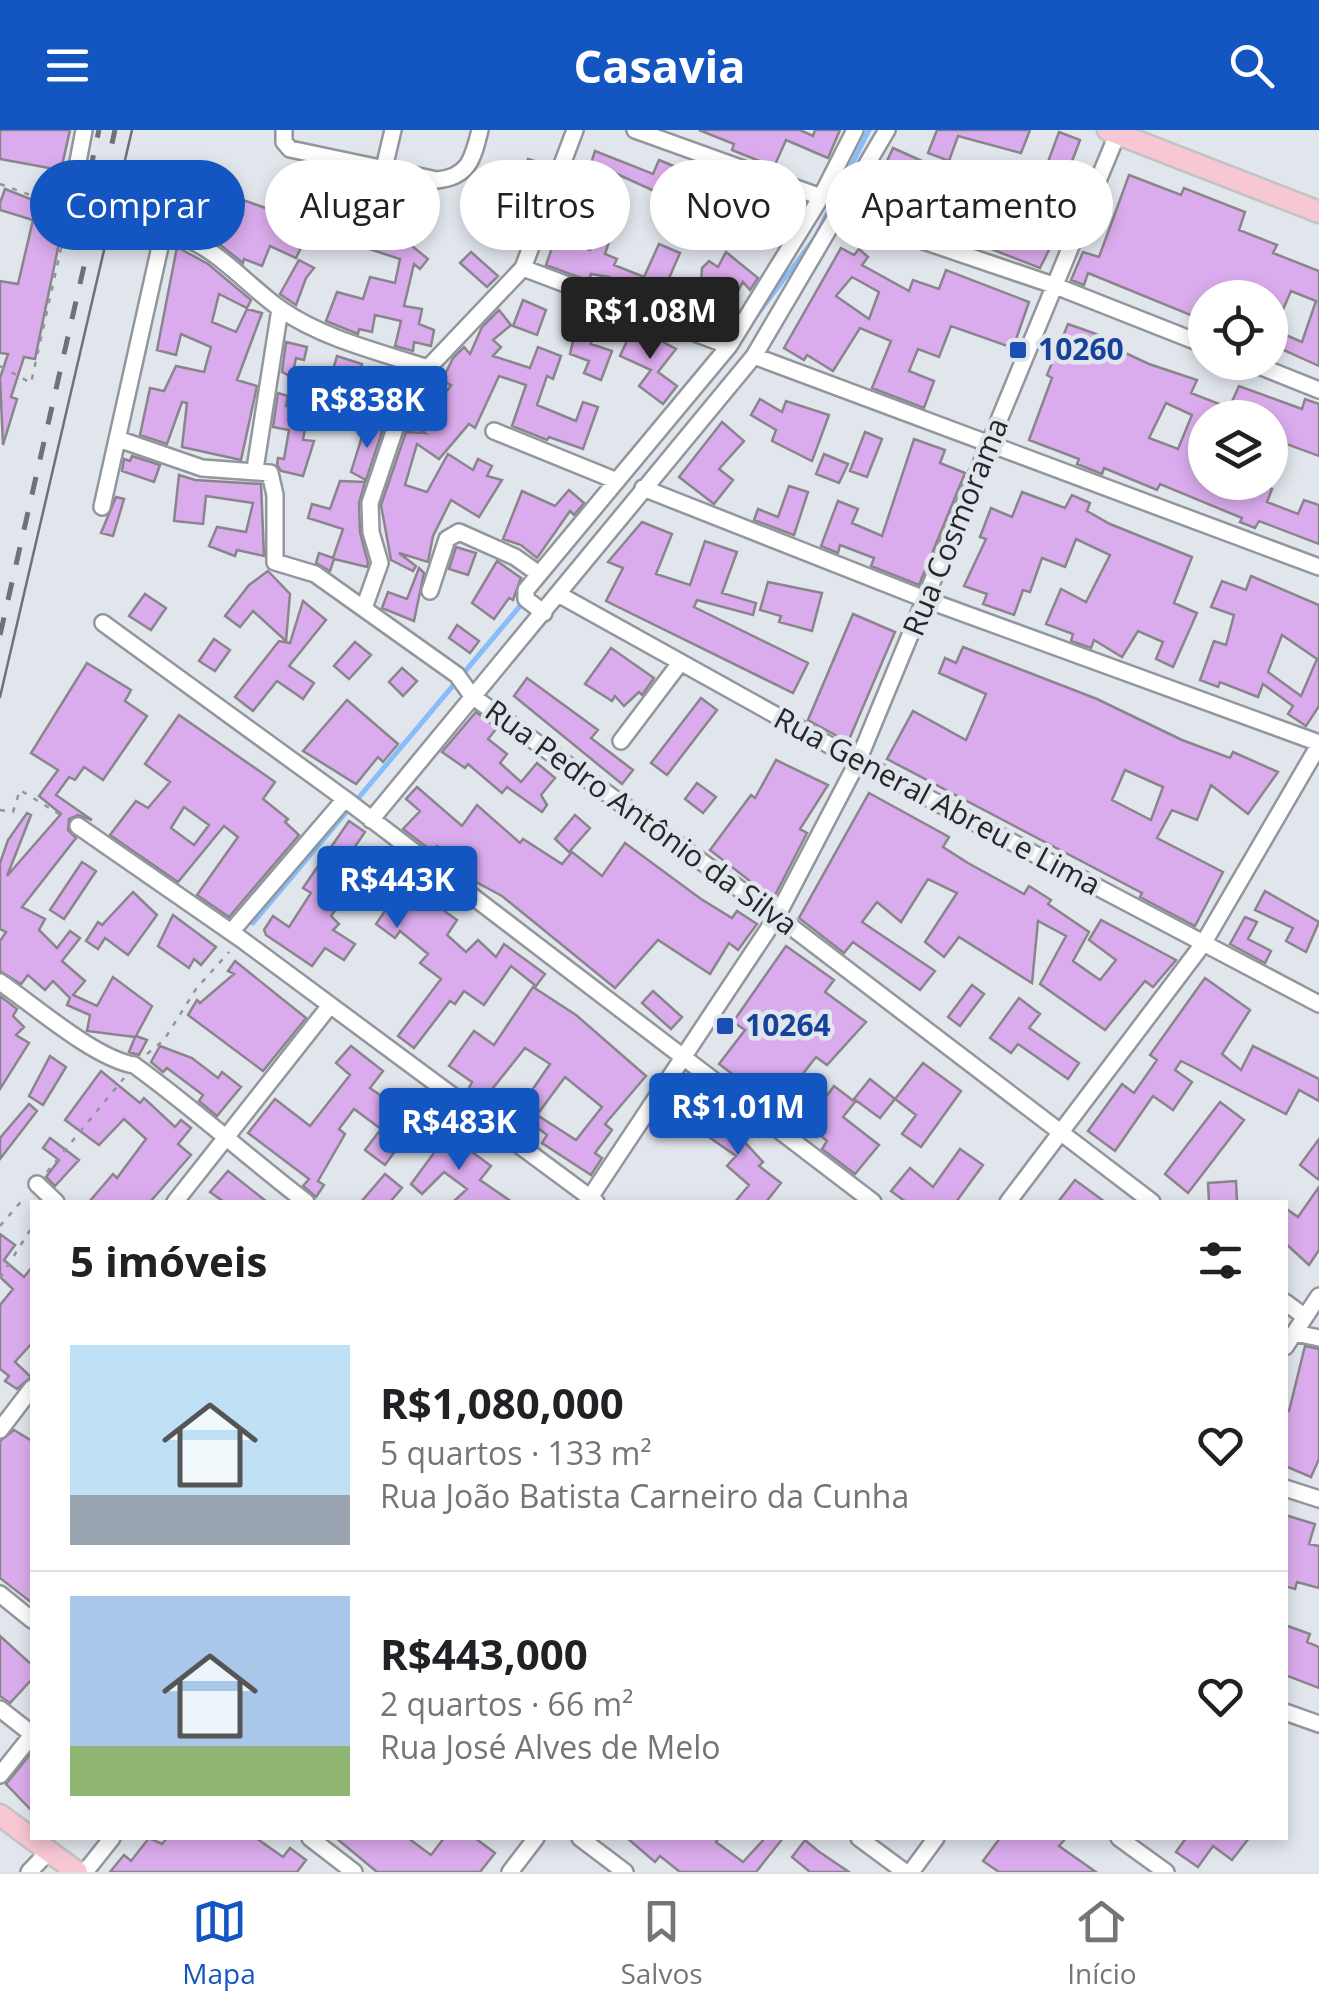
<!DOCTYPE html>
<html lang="pt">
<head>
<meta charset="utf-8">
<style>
  body { margin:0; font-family:"Open Sans",sans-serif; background:#f2f2f2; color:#202124; height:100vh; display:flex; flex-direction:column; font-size:38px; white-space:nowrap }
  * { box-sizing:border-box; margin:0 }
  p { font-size:32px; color:#757577 }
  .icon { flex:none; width:55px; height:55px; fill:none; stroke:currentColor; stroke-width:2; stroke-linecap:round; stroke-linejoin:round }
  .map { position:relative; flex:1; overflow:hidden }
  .side { position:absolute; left:30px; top:1070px; width:1258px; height:640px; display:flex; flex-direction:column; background:#fff; border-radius:0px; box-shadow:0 5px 15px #0003 }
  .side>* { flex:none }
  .hud { position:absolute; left:30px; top:30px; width:1260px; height:90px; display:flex; gap:20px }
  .controls { position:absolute; left:1188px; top:150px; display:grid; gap:20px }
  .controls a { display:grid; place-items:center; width:100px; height:100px; border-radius:50%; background:#fff; box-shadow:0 5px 15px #0003; font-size:50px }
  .price { position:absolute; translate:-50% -85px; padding:0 22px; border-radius:10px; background:#1356c1; color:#fff; font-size:32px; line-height:65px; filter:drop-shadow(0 2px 5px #0008) }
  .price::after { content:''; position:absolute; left:50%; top:60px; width:30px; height:22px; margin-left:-15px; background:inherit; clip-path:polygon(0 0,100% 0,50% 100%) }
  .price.active { background:#222; color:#fff }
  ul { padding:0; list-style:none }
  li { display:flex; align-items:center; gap:30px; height:250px; padding:0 40px }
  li+li { border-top:2px solid #e0e0e0 }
  li span { display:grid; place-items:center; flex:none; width:280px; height:200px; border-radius:0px; color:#555 }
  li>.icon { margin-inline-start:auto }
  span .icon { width:120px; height:120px; fill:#fffc; stroke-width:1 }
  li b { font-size:42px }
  h2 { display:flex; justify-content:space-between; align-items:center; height:120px; padding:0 40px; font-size:42px }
  .chip { padding:0 35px; border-radius:45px; background:#fff; box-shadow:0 5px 15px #0003; font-size:35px; line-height:90px }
  .chip.active { background:#1356c1; color:#fff }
  header { display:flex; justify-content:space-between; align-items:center; height:130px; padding:0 40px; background:#1356c1; color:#fff; font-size:45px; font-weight:700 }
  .tab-bar { display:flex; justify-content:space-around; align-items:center; height:140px; border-top:2px solid #e0e0e0; background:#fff; font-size:28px; color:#757577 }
  .tab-bar a { display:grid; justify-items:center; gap:5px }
  .tab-bar .active { color:#1356c1 }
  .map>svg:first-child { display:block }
</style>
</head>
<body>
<header><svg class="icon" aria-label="menu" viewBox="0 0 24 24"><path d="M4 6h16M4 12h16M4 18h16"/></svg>Casavia<svg class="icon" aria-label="search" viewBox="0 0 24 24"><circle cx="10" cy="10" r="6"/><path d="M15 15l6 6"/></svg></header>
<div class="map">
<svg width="1319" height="1742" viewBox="0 0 1319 1742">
  <rect width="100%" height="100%" fill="#e1e6ed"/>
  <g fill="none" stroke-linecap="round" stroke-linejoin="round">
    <path stroke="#89bdfa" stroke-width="5" d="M756 186 815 108 869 0
      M253 793 676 291"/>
  </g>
  <path fill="#dbaced" stroke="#8a858c" stroke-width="2.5" fill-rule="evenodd" d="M0 0H70L52 80 64 89 35 229 24 227 11 267 17 269 3 315 0 248 8 224 0 223V151L18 154 33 90 0 80V73L5 59 38 72 49 38 0 29Z
    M699 0H800L813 6 815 0H840L828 28 786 10 774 37 732 20 734 14Z
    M937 0H1030L1021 23 958 6 949 31 928 23Z
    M1059 2 1080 10 1053 82 1057 83 1044 115 1050 118 1040 138 914 89 927 59 952 70 955 64 974 72 966 93 995 103 1011 65 1018 67 1023 54 1038 59Z
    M893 18 933 36 922 61 882 42Z
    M595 21 653 44 659 30 676 37 670 49 730 67 758 80 756 86 770 93 764 104 739 94 729 112 715 105 718 98 666 86 672 69 617 44 614 53 609 51 595 84 616 90 605 124 617 129 614 135 644 147 659 114 680 123 659 171 609 147 591 144 589 151 546 135 555 109 590 120 597 96 562 81 568 67 579 72Z
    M528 29 541 33 529 76 517 74Z
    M1129 45 1181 65 1184 58 1245 82 1239 100 1277 115 1273 123 1319 141V236L1270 214V168H1205V191L1088 143 1084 155 1071 150 1083 122 1099 127ZM1291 161 1316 171 1302 212 1274 200Z
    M187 50 288 86 290 76 306 80 300 104 306 107 296 128 270 116 262 136 244 129 243 133 218 113 223 89 180 79Z
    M336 82 349 85 346 95 380 104 378 112 404 117 406 111 428 129 420 139 414 134 404 176 422 179 419 194 434 200 431 216 414 212 413 221 395 216 401 191 375 185 372 202 359 199 358 204 326 191 337 162 363 169 370 147 395 153 400 129 329 106Z
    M177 117 208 134 251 170 247 178 219 164 212 192 236 202 247 179 262 183 237 250 257 256 241 330 182 317 187 273 182 272 167 314 140 305 150 258 164 261 176 236 204 242 211 217 181 204 176 225 157 220Z
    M841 118 854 125 859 119 868 127 862 135 909 161 913 150 939 159 946 140 1029 172 1013 218 951 196 939 227 918 219 909 241 934 251 924 278 872 258 891 211 860 198 833 241 807 225 804 230 784 218ZM852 147 879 162 869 189 836 166Z
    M471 122 498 146 487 157 460 133Z
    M726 122 758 148 750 160 743 152 722 189 710 182 724 157H701L702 138 709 131 718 137Z
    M299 130 314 138 306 148 296 175 280 164Z
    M523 170 546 180 537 205 513 196Z
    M499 180 511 195 493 210 501 217 493 226 530 238 538 217 561 226 553 249 547 246 537 275 576 291 583 272 598 277 583 319 549 307 547 310 512 296 526 255 499 246 475 298 469 294 439 329 417 314 405 355 427 362 448 324 473 340 478 329 492 336 487 346 502 350 479 387 451 370 433 406 428 432 399 423 416 436 413 441 391 430 381 375 406 302 425 303 419 299 428 282 431 284 451 255 442 251 453 228 464 217 470 224 482 197Z
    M578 190 589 195 585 204 593 207 591 214 612 221 601 250 584 243 589 231 570 224Z
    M1068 194 1124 214 1121 221 1149 234 1197 250 1191 263 1229 278 1239 256 1302 279 1305 269 1319 274V326L1270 308V288H1205V352H1257L1272 359 1267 372 1298 384 1304 370 1319 375V414L1259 391 1255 398 1240 392 1242 388 1160 354 1157 360 1104 338 1102 344 1077 334 1079 329 1029 310 1052 248 1047 245ZM1166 273 1192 285 1178 319 1149 308Z
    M634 196 676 219 658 242 677 256 663 274 639 256 651 240 620 226Z
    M286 212 307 217 304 230 296 228 292 247 282 242Z
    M337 226 362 234 355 258 330 250Z
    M278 263 288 266 286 276 308 281 303 310 314 311 303 346 281 341 277 335 278 328 284 329 289 300 273 297Z
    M760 269 782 282 786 271 829 285 812 331 772 311 776 300 751 285Z
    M722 292 744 311 719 339 733 350 714 374 679 347Z
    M366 294 383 299 366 350 351 342Z
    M865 302 882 309 867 347 850 341Z
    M914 309 945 320 940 333 965 343 919 455 871 436 874 428 840 415 838 423 821 416 838 371 858 379 852 393 882 406Z
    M824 324 848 334 839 353 816 344Z
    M132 326 160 335 154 352 122 341 124 329 130 331Z
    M179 345 195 350 261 354 264 426 237 420 235 426 209 416 217 397 246 402 253 373 206 366 203 394 174 391Z
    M340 351 365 352 359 373 360 402 368 433 367 437 334 429 330 441 316 433 319 423 333 428 343 399 308 388 312 374 330 379Z
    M789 356 808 362 794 405 754 390 758 379 778 387Z
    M569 360 584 373 574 385 570 381 537 428 521 415 503 409 522 361 555 376Z
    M1022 362 1065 378 1072 365 1090 373 1087 381 1110 394 1192 427 1174 473 1197 483 1173 537 1156 529 1163 512 1138 501 1122 527 1094 510 1091 518 1071 511 1073 504 1046 494 1061 459 1086 472 1110 425 1076 409 1065 437 1042 428 1030 462 1023 460 1014 485 983 474 987 464 964 456 986 409 980 407 991 378 1012 387Z
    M116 367 124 369 113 406 101 403Z
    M642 392 672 404 656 444 690 455 705 411 737 422 722 463 756 473 753 485 697 470 694 477 808 533 793 563 606 471 623 438 608 432Z
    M456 417 476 423 468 445 449 439Z
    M497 431 521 448 513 470 509 468 494 489 472 473Z
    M419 438 424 443 414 491 382 478 388 462 407 469Z
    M268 441 290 464 286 511 253 481 240 497 225 486 249 455Z
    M1251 446 1319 475V576L1306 596 1288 584 1293 576 1263 554 1258 567 1220 552 1218 557 1200 550 1214 511 1226 515 1234 485 1211 477 1222 451 1246 460ZM1282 505 1317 529 1301 566 1268 542Z
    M768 452 822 463 812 501 779 492 781 486 760 480Z
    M145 464 166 478 151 500 129 486Z
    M303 471 326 490 289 536 314 553 303 569 277 551 253 581 235 567 279 511 290 513Z
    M853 484 895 502 848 612 808 590Z
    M457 495 479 511 470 523 449 508Z
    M214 509 230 520 215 541 199 531Z
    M355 512 371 525 349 549 334 536Z
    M963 517 1097 569 1182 610 1230 628 1233 622 1278 642 1248 684 1211 655 1197 690 1172 680 1157 708 1223 742 1195 796 1140 767 1142 763 887 629 913 581 966 610 986 564 939 543 945 528 956 533ZM1125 640 1163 657 1151 690 1112 670Z
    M611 518 654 548 642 565 639 562 624 576 615 566 612 571 585 554Z
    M87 533 131 560 125 571 147 586 103 650 84 637 75 650 69 647 56 665 92 690 78 685 69 689 68 700 76 708 22 777 45 789 39 800 57 818 70 801 80 808 62 831 85 851 73 865 97 876 113 847 152 876 136 906 147 910 139 925 129 922 135 907 87 901 90 885 67 875 70 868 53 851 45 860 28 845 21 854 0 841V811L6 802 0 799V733L8 710 27 683 31 685 7 746 61 684 39 666 58 640 31 623Z
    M402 538 417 551 403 566 389 552Z
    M527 548 598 600 591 608 633 640 622 654 514 566Z
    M701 568 717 580 667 645 651 633Z
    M347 570 398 614 383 632 378 627 356 654 303 621Z
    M476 582 497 598 488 609 507 624 500 633 521 652 537 633 555 648 541 665 547 675 542 682 507 657 502 663 468 634 465 638 442 622Z
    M179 585 275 652 263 669 288 689 285 692 299 705 229 787 197 765 238 707 224 696 178 752 110 705 136 671 148 678 170 652 145 634ZM184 677 209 695 194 715 171 698Z
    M776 630 828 655 800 699 807 703 773 769 710 720 751 665 755 668Z
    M697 653 716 667 703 683 685 669Z
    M417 657 462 696 477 675 520 713 523 709 562 734 572 722 602 746 625 713 701 769 732 788 737 781 757 794 738 820 729 813 710 844 658 810 615 858 502 766 463 745 469 737 437 716 432 721 403 699 420 681 406 669Z
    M869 663 949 707 943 717 968 733 1024 764 1029 756 1051 770 1048 774 1089 802 1073 831 1100 850 1116 830 1089 810 1101 790 1176 830 1153 857 1145 851 1105 900 1040 854 1066 806 1038 791 1032 853 959 807 944 827 925 812 957 763 928 749 901 792 877 772 862 792 935 841 920 860 853 812 844 823 799 788Z
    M575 685 590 698 569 722 555 709Z
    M349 691 365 702 354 718 377 735 386 722 429 753 422 765 457 790 447 805 466 822 478 810 496 827 504 814 545 844 536 856 511 836 484 875 464 861 455 874 450 871 414 918 398 906 441 849 420 833 428 824 400 801 395 808 376 794 387 778 368 765 372 760 341 737 324 761 340 773 331 786 339 794 333 800 355 814 344 830 325 818 312 836 266 805 264 800 273 786 289 797 311 763 303 758Z
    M82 732 96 741 64 789 50 780Z
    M1265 761 1319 792 1306 822 1286 811 1293 798 1255 780Z
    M133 762 157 785 128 825 105 808 98 819 86 811 98 792 102 795Z
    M173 785 216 817 201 835 194 829 189 838 158 816Z
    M1245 787 1257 792 1248 809 1271 821 1265 833 1230 814Z
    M786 816 834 850 825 862 866 892 827 935 816 927 788 963 814 983 834 956 855 972 843 987 879 1015 855 1044 822 1019 827 1011 806 993 754 953 751 958 719 934 745 900 733 892Z
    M235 831 306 888 263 941 188 885 197 870 200 873 234 844 228 841Z
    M1205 848 1250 880 1222 924 1241 940 1253 916 1319 949V971L1299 960 1286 984 1181 931 1175 940 1192 952 1173 980 1153 966 1115 1021 1088 1001 1122 954 1134 963 1157 930 1150 925Z
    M972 855 984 864 960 896 948 887Z
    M533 857 576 885 646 946 605 994 612 1000 595 1023 602 1028 591 1045 542 1013 547 1005 517 982 550 934 525 918 481 973 467 962 472 952 449 936 474 901 494 915ZM565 947 602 977 576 1010 537 985Z
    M653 861 682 887 671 899 642 873Z
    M0 866 17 879 13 886 24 897 16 905 29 913 0 959Z
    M1019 868 1040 884 1029 898 1079 933 1068 949 1018 914 1011 923 990 908Z
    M160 916 192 928 218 948 222 942 241 957 217 986 199 971 203 965 167 938 163 942 151 932Z
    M351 916 383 941 370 958 397 977 403 970 422 984 385 1035 365 1020 381 999 354 979 339 999 345 1004 318 1051 324 1055 316 1067 303 1056 309 1049 248 1003 275 969 310 996 350 945 336 933Z
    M50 926 66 937 43 975 29 966Z
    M923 933 961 961 921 1017 902 1004 916 985 895 969 880 988 854 969 870 949 895 969Z
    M101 941 140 973 144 968 175 997 181 990 191 998 178 1014 191 1025 150 1072H89L113 1044 117 1048 146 1009 124 989 99 1015 65 990Z
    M1220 972 1244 990 1188 1063 1165 1044Z
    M29 974 37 981 0 1029V1008Z
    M697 976 739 1006 763 1032 759 1036 781 1053 766 1072H735L749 1055 727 1036 736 1026 686 991Z
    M448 1004 491 1036 480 1050 512 1072H453L467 1059 444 1042 422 1064 411 1054Z
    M50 1008 79 1030 55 1056 46 1047 59 1030 43 1018Z
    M1319 1009V1050L1300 1035Z
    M960 1019 983 1035 956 1072H906L891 1061 910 1038 933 1057Z
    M228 1041 267 1072H224L210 1062Z
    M385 1044 402 1058 390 1072H361Z
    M1075 1050 1105 1072H1058Z
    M1236 1051 1237 1072H1209L1208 1053Z
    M1319 1057V1120L1309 1135 1285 1113V1078L1298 1087Z
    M0 1104 15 1115 4 1130 24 1147 32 1137V1213L15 1232 31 1247 17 1259 5 1251 9 1246 0 1239V1175L13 1159 0 1147Z
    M1305 1216 1319 1219V1329L1311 1347 1285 1336V1279L1289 1281Z
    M14 1300 32 1311V1473L0 1448V1311Z
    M1285 1385 1315 1394 1309 1414 1319 1416V1458L1297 1452 1295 1459 1285 1456Z
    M1285 1495 1310 1504 1307 1512 1319 1517V1558L1285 1545Z
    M0 1506 32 1535V1549L10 1573 0 1566Z
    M32 1622V1681L6 1654Z
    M149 1708 162 1714 167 1708H256L283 1727 290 1718 306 1730 297 1742H110L124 1725 131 1731Z
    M336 1708H408L431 1725 444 1708H475L495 1723 480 1742H377Z
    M627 1708H719L716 1712 743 1732 765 1708H783L756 1742H680L660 1726 655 1732Z
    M1000 1708H1066L1059 1716 1096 1742H999L983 1731Z
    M1186 1708H1249L1232 1730 1213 1716 1198 1737 1176 1722Z
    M805 1710 818 1721 849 1742H810L792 1727Z"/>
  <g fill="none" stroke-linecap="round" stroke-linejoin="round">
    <g stroke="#92969d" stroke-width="20">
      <path id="minor" d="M284 0V12L290 19 437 50C469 47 473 28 480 0
        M635 0 821 67
        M383 42 393 0
        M69 79 84 0
        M841 83 1053 155 1205 215
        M166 101C216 114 242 152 282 180 324 209 380 222 428 238
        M523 138 729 216
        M754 226 1319 437
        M1249 232 1319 260
        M494 301 617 351
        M118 309 202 338 270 343 275 365V432L315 444 457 545 472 566 777 786 1152 1072
        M255 339 280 179
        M643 358 927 470 1319 613
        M102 377 176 45
        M430 461 447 409 459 402 515 427 539 444
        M558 464 858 631 1319 874
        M364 478 380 433 371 402 370 373 401 281 428 238 523 138 575 0
        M544 483 526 469V460L729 216 821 67 855 0
        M103 493 345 669 873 1072
        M621 611 680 533
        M371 690 754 226 887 0
        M78 696 241 809 596 1072
        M231 802 345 669
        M0 852C35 876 94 928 134 935 195 979 247 1027 306 1072
        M37 1054 56 1072
        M175 1072 328 878
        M587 1072 777 786 858 631 1119 0
        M1008 1072 1203 814 1319 615
        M1285 1172 1305 1187
        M1295 1203 1319 1208
        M1285 1217 1319 1166
        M0 1300 32 1258
        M1285 1358 1319 1369
        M0 1464 32 1490
        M0 1579 32 1604
        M1285 1582 1319 1594
        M0 1645 32 1605
        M310 1708 354 1742
        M580 1708 625 1742
        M859 1708 905 1742
        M1119 1708 1166 1742
        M29 1742 49 1721
        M85 1742 112 1708
        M510 1742 536 1708
        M911 1742 936 1708"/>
    </g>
    <g stroke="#c2c3c3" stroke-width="25">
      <path id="major" d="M1108 0 1319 82
        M0 1685 77 1742"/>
    </g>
    <path stroke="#92959b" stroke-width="2.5" stroke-dasharray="5 8" stroke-linecap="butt" d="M0 54 55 74
      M0 236 31 253 66 96
      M0 680 13 682 20 660 64 687
      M147 924 164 910 196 859 229 822
      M47 1042 124 948
      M0 1096 25 1067
      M0 1148 32 1097"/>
    <use href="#minor" stroke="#fff" stroke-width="15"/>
    <use href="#major" stroke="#f7c7d4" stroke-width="20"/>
    <path stroke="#6f7176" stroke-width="2.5" d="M0 567 132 0"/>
    <path stroke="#6f7176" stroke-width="5" stroke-dasharray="18 18" stroke-linecap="butt" d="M82 78 99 0
      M0 505 115 0"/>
  </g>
  <g fill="#1a4fb4" stroke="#e1e6ed" stroke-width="4">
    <rect x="1008" y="210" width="20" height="20" rx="5"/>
    <rect x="715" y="886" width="20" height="20" rx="5"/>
  </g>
  <g text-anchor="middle" stroke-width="9" stroke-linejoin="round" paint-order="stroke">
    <g font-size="30" font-weight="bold" fill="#164399" stroke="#e1e6ed" text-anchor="start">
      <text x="1038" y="230">10260</text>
      <text x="745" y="906">10264</text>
    </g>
    <g font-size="30" fill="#26272a" stroke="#e1e6ed">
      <text transform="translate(956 397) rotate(-68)" y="10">Rua Cosmorama</text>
      <text transform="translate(937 672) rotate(28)" y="10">Rua General Abreu e Lima</text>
      <text transform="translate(641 688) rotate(36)" y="10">Rua Pedro Antônio da Silva</text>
    </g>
  </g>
</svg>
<div class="controls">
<a><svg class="icon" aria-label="locate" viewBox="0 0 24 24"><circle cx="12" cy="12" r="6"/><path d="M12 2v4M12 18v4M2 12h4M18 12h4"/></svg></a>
<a><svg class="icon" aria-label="layers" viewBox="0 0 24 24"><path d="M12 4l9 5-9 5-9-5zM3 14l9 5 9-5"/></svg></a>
</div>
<b class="price active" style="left:650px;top:232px">R$1.08M</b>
<b class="price" style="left:367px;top:321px">R$838K</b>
<b class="price" style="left:397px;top:801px">R$443K</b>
<b class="price" style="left:738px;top:1028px">R$1.01M</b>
<b class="price" style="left:459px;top:1043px">R$483K</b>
<div class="hud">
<a class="chip active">Comprar</a>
<a class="chip">Alugar</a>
<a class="chip">Filtros</a>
<a class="chip">Novo</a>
<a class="chip">Apartamento</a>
</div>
<section class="side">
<h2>5 imóveis<svg class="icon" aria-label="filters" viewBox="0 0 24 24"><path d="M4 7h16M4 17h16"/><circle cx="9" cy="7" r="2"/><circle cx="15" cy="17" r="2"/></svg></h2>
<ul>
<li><span style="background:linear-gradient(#bfe0f5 75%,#9aa5b1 0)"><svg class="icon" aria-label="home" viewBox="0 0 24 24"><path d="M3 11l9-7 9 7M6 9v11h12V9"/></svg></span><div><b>R$1,080,000</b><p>5 quartos · 133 m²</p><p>Rua João Batista Carneiro da Cunha</p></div><svg class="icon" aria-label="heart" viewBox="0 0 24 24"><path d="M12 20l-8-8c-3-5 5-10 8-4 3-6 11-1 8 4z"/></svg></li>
<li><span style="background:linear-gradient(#a9c7e8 75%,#8fb573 0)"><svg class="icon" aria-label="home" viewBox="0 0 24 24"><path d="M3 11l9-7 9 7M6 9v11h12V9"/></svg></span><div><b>R$443,000</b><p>2 quartos · 66 m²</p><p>Rua José Alves de Melo</p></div><svg class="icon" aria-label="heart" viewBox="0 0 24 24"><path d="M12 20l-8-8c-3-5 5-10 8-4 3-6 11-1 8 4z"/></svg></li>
</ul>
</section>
</div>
<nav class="tab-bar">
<a class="active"><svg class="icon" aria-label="map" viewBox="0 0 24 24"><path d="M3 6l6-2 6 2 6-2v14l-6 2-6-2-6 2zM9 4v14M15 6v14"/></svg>Mapa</a>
<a><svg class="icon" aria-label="saved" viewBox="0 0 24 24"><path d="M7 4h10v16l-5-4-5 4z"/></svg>Salvos</a>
<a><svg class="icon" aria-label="home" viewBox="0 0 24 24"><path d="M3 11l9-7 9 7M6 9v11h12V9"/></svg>Início</a>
</nav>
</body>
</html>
